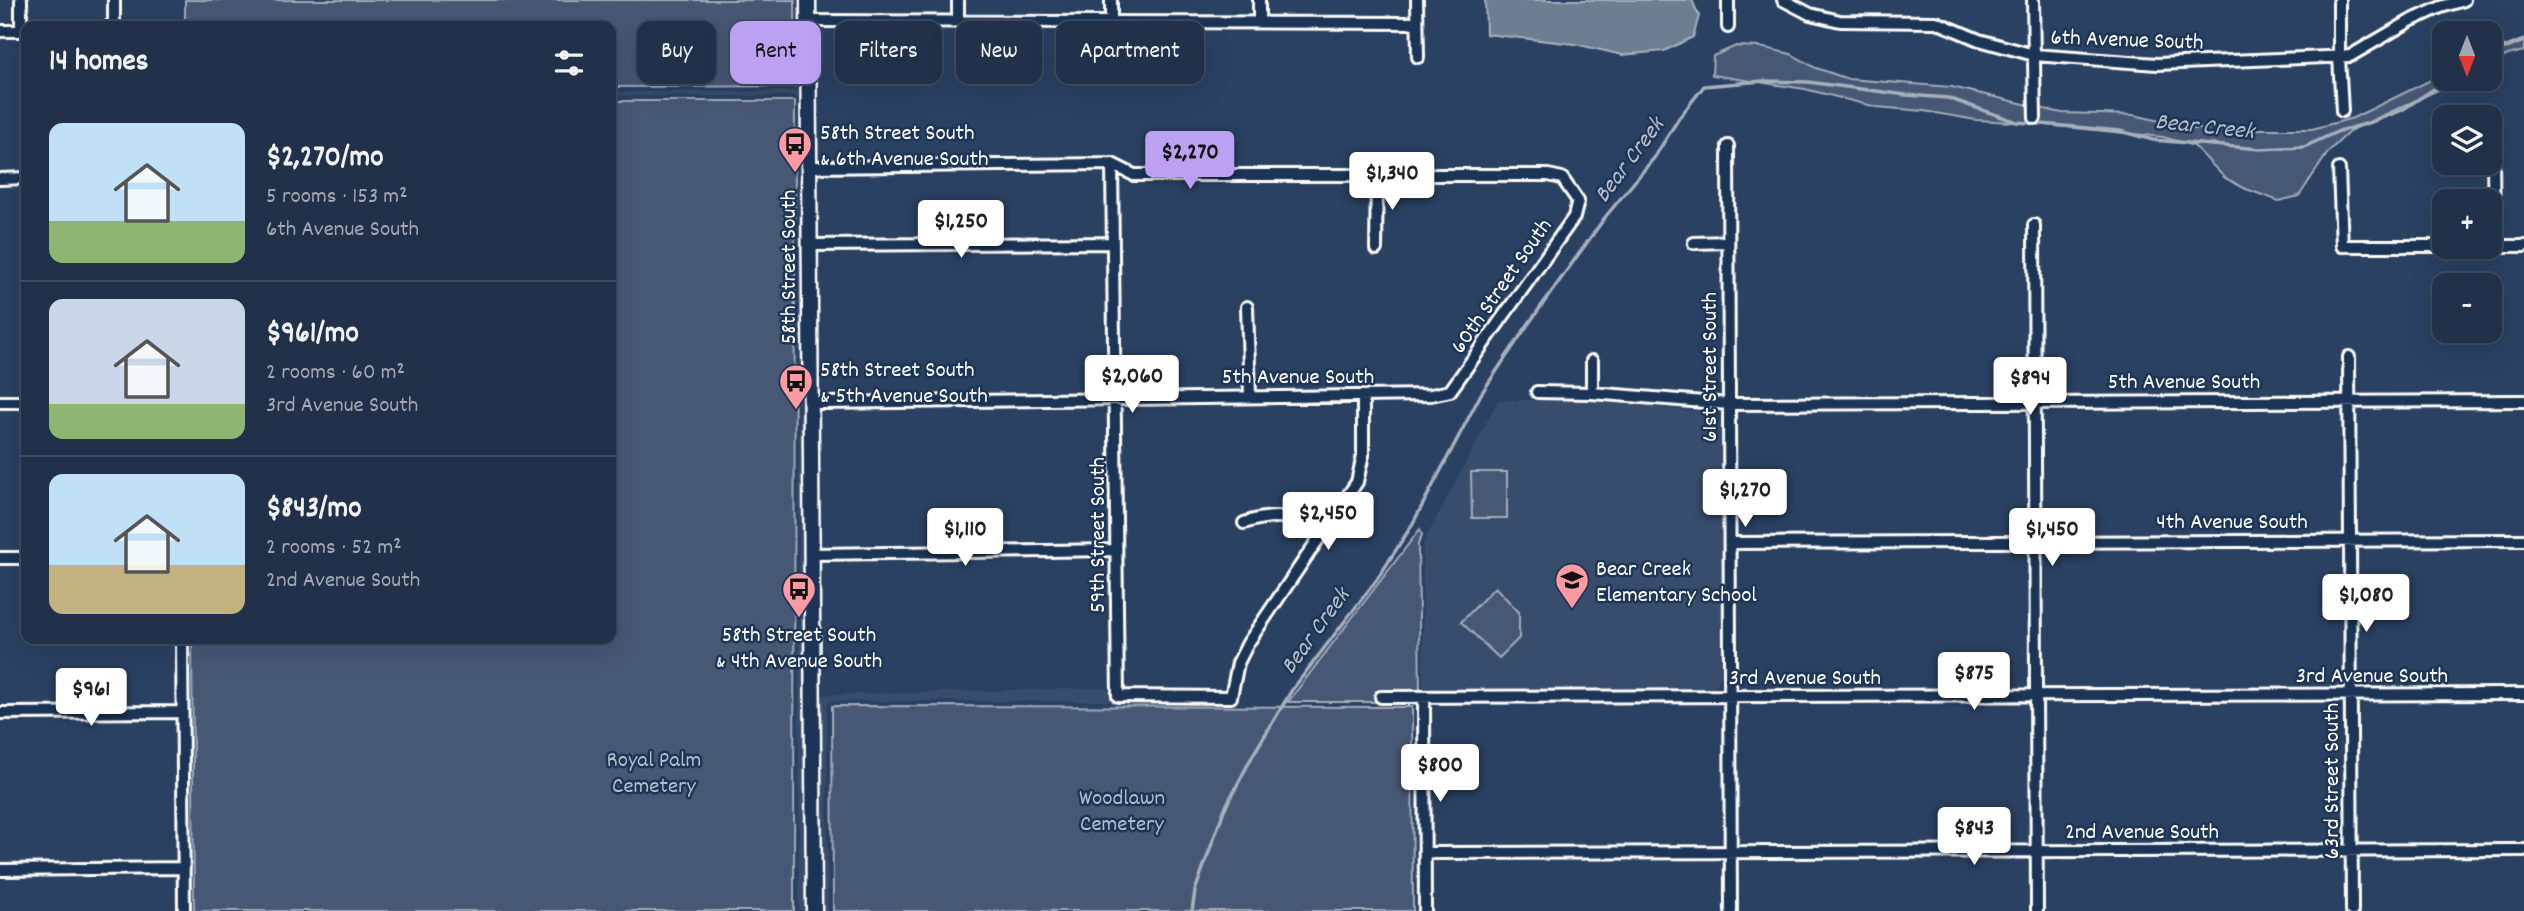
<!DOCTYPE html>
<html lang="en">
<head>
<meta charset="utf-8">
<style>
  body { margin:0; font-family:Dekko,sans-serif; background:#283950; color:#f1f3f6; height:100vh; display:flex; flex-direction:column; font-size:26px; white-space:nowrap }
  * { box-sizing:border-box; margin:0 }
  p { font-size:23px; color:#a2a9b4 }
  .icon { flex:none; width:38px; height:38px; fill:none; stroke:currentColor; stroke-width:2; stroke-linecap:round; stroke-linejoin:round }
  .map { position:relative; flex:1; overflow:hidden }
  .sheet { position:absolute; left:21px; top:21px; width:595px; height:623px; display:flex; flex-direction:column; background:#203149; border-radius:14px; box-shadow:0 7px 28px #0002,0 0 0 2px #3d4c61 }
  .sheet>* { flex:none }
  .banner { position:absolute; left:637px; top:21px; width:665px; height:63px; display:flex; gap:14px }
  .needle { width:46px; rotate:180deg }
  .controls { position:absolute; left:2432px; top:21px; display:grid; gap:14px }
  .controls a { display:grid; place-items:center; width:70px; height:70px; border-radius:14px; background:#203149; box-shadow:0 7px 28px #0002,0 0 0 2px #3d4c61; font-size:35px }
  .price { position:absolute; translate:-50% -60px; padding:0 16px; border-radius:7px; background:#fff; color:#222; font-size:23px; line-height:46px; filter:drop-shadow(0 2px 4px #0008) }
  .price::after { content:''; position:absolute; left:50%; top:42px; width:21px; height:16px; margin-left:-10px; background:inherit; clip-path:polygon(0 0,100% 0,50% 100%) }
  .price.active { background:#bca0f2; color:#111 }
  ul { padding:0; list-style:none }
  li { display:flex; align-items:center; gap:21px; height:175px; padding:0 28px }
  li+li { border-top:2px solid #3d4c61 }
  li span { display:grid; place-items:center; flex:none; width:196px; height:140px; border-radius:14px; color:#555 }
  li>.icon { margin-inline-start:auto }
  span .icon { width:84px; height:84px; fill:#fffc; stroke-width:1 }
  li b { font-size:30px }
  h2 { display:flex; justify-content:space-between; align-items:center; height:84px; padding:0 28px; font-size:30px }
  .pill { padding:0 24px; border-radius:14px; background:#203149; box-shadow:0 7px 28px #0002,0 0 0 2px #3d4c61; font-size:24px; line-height:63px }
  .pill.active { background:#bca0f2; color:#111 }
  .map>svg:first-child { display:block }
</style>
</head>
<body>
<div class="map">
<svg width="2524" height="911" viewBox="0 0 2524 911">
  <rect width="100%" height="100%" fill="#2a4161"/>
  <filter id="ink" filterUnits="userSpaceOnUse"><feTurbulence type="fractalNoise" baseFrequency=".0143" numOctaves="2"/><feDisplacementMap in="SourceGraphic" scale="14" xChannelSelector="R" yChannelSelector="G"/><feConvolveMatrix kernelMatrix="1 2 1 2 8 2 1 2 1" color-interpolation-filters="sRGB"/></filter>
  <g filter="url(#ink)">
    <path fill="#394e6c" d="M800 0H803L808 911H799V101L795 96H611V92L796 91 800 86Z
      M1498 400H1588L1711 413 1718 417 1721 424 1722 675 1714 688 1423 690V544Z
      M1105 688 1113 695V701H832L827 706 828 911H819L818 695Z"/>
    <path fill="#465975" stroke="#a2acba" stroke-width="2" d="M185 0H795L796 86 611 87V26H185Z
      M2524 39V51L2508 55 2490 64V53Z
      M1736 46 1760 47 1791 54 1816 68 1848 79 1952 87 2029 105V123L1976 120 1924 111 1876 107 1805 89 1712 75 1713 56Z
      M2445 73V79H2462L2351 130 2329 151 2299 196 2279 201 2246 189 2225 178 2194 146 2163 137 2036 124 2040 123V108L2062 113 2134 115 2194 129H2312L2353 118Z
      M611 101H795L794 911H194L192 639H611Z
      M1471 472H1507V518H1472Z
      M1420 529 1422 535 1418 544 1420 692 1376 691 1375 702H1288Z
      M1495 587 1519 612V638L1499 658 1461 622Z
      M832 706 1412 707 1413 911H833Z"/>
    <path fill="#6d7d92" stroke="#a7b1be" stroke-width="2" d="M1485 0H1692L1699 16 1693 37 1664 51 1622 55 1575 44 1486 34Z"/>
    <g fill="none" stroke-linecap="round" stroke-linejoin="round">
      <path stroke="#a7b1be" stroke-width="3.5" d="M2490 55 2524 41
        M1192 911 1195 891 1224 810 1253 755 1292 690 1378 578 1412 525 1481 394 1527 326 1606 216 1654 158 1679 118 1704 86 1763 81 1808 82 1906 95 1948 98 2017 122 2120 131 2153 140 2260 149 2304 147 2339 131 2366 124 2402 110 2449 79"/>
      <g stroke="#fff" stroke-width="16">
        <path id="minor" d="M21 0V31
          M958 0V21
          M1259 0V22
          M1417 0 1418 57
          M1728 0V27
          M1783 0 1810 14 1840 21 1936 22 1979 40 2034 55 2157 64 2350 56 2410 21 2441 7 2464 0
          M2033 0 2035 118
          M2339 0V57L2342 111
          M808 21 1417 23
          M1111 22V0
          M110 26 114 21V0
          M0 31H25
          M1728 146 1731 911
          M2493 153 2494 246
          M1112 164 1118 696 1231 697 1238 663 1248 643 1357 482 1363 455V396
          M809 167 1112 164 1134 175H1548L1562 178 1578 201 1574 217 1450 391 1431 395C1225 397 1018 401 811 403
          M2339 169 2342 246H2445
          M0 179 26 178
          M2034 225 2037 911
          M1694 243 1728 242
          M809 245 1112 243
          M2490 246H2524
          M1376 249 1377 175
          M1247 307 1250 395
          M2349 357 2352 911
          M1592 361V393
          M1537 392 1592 393 1729 404 2524 401
          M0 402H26
          M1244 523C1273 513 1297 516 1325 529
          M1730 543 2524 540
          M812 554 1116 550
          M0 558H26
          M182 639 184 911
          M1381 697 2524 694
          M1424 698 1425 911
          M0 713 182 712
          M1425 853 2524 850
          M0 870 184 868"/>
      </g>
      <g stroke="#fff" stroke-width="19">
        <path id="tertiary" d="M808 0 814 911"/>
      </g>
      <use href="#minor" stroke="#1d3557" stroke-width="10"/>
      <use href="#tertiary" stroke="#1d3557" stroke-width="14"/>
    </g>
  </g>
  <defs>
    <g id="bus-pin" transform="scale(1.75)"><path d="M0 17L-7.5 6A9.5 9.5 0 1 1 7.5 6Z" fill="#ff9aa2" stroke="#1d3557"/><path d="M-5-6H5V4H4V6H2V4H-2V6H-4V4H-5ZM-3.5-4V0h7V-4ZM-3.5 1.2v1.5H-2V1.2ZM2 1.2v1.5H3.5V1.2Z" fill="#111"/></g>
    <g id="school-pin" transform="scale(1.75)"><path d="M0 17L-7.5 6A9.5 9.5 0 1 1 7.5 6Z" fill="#ff9aa2" stroke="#1d3557"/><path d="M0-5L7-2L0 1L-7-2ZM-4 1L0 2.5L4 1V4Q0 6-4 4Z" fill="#111"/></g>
  </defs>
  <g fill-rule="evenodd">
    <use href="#bus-pin" x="795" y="144"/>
    <use href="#bus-pin" x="796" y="381"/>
    <use href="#school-pin" x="1572" y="580"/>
    <use href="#bus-pin" x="799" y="589"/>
  </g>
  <g text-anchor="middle" stroke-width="5" stroke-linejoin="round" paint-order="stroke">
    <g font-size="23" fill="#fff" stroke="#1d3557">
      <text transform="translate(2127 38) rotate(2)" y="8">6th Avenue South</text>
      <text transform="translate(787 267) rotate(-90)" y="8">58th Street South</text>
      <text transform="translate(1500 285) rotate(-55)" y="8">60th Street South</text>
      <text transform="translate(1708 367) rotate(-90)" y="8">61st Street South</text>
      <text x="1298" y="383">5th Avenue South</text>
      <text x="2184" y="388">5th Avenue South</text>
      <text x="2232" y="528">4th Avenue South</text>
      <text transform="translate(1096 535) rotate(-90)" y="8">59th Street South</text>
      <text x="2372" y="682">3rd Avenue South</text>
      <text x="1805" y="684">3rd Avenue South</text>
      <text transform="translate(2330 781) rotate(-90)" y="8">63rd Street South</text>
      <text x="2142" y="838">2nd Avenue South</text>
    </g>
    <g font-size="23" fill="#fff" stroke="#1d3557" text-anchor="start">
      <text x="820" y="139">58th Street South<tspan x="820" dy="26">&amp; 6th Avenue South</tspan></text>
      <text x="820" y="376">58th Street South<tspan x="820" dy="26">&amp; 5th Avenue South</tspan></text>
      <text x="1596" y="575">Bear Creek<tspan x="1596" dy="26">Elementary School</tspan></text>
      <text x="799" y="641" text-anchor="middle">58th Street South<tspan x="799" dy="26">&amp; 4th Avenue South</tspan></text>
    </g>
    <g font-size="23" fill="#b5bdc8" stroke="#1d3557">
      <text x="654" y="766">Royal Palm<tspan x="654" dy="26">Cemetery</tspan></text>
      <text x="1122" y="804">Woodlawn<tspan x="1122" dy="26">Cemetery</tspan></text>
    </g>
    <g font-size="24" font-style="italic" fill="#b6bec8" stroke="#1d3557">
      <text transform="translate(2205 125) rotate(6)" y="8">Bear Creek</text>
      <text transform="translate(1628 159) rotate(-53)" y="8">Bear Creek</text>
      <text transform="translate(1314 630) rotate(-54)" y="8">Bear Creek</text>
    </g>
  </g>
</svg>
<div class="controls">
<a><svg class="needle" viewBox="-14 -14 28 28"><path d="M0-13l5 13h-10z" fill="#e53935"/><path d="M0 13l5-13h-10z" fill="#a2a9b4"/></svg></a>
<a><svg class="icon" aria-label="layers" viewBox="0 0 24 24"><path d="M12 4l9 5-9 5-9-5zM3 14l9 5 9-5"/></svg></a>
<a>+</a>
<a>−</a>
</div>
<b class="price active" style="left:1190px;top:191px">$2,270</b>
<b class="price" style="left:1392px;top:212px">$1,340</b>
<b class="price" style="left:961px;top:260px">$1,250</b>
<b class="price" style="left:1132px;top:415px">$2,060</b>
<b class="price" style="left:2030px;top:417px">$894</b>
<b class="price" style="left:1745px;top:529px">$1,270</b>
<b class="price" style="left:1328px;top:552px">$2,450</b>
<b class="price" style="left:965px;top:568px">$1,110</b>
<b class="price" style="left:2052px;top:568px">$1,450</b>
<b class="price" style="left:2366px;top:634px">$1,080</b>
<b class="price" style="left:1974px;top:712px">$875</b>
<b class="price" style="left:91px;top:728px">$961</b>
<b class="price" style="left:1440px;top:804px">$800</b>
<b class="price" style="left:1974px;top:867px">$843</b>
<div class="banner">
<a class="pill">Buy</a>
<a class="pill active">Rent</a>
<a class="pill">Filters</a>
<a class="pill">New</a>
<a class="pill">Apartment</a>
</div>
<section class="sheet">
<h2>14 homes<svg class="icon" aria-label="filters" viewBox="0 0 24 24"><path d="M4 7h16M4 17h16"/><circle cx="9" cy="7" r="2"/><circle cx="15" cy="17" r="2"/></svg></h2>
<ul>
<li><span style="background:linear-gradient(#bfe0f5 70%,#8fb573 0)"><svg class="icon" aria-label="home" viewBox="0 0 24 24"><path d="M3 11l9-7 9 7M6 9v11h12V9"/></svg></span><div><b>$2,270/mo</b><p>5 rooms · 153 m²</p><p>6th Avenue South</p></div></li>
<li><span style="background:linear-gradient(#c9d6e8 75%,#8fb573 0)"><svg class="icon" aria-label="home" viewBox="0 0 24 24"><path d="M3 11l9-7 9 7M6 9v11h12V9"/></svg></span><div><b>$961/mo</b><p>2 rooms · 60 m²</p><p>3rd Avenue South</p></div></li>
<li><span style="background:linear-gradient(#bfe0f5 65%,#c2b280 0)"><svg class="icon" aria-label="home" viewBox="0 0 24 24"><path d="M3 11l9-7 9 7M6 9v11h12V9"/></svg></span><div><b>$843/mo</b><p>2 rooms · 52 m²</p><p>2nd Avenue South</p></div></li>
</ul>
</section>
</div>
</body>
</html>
